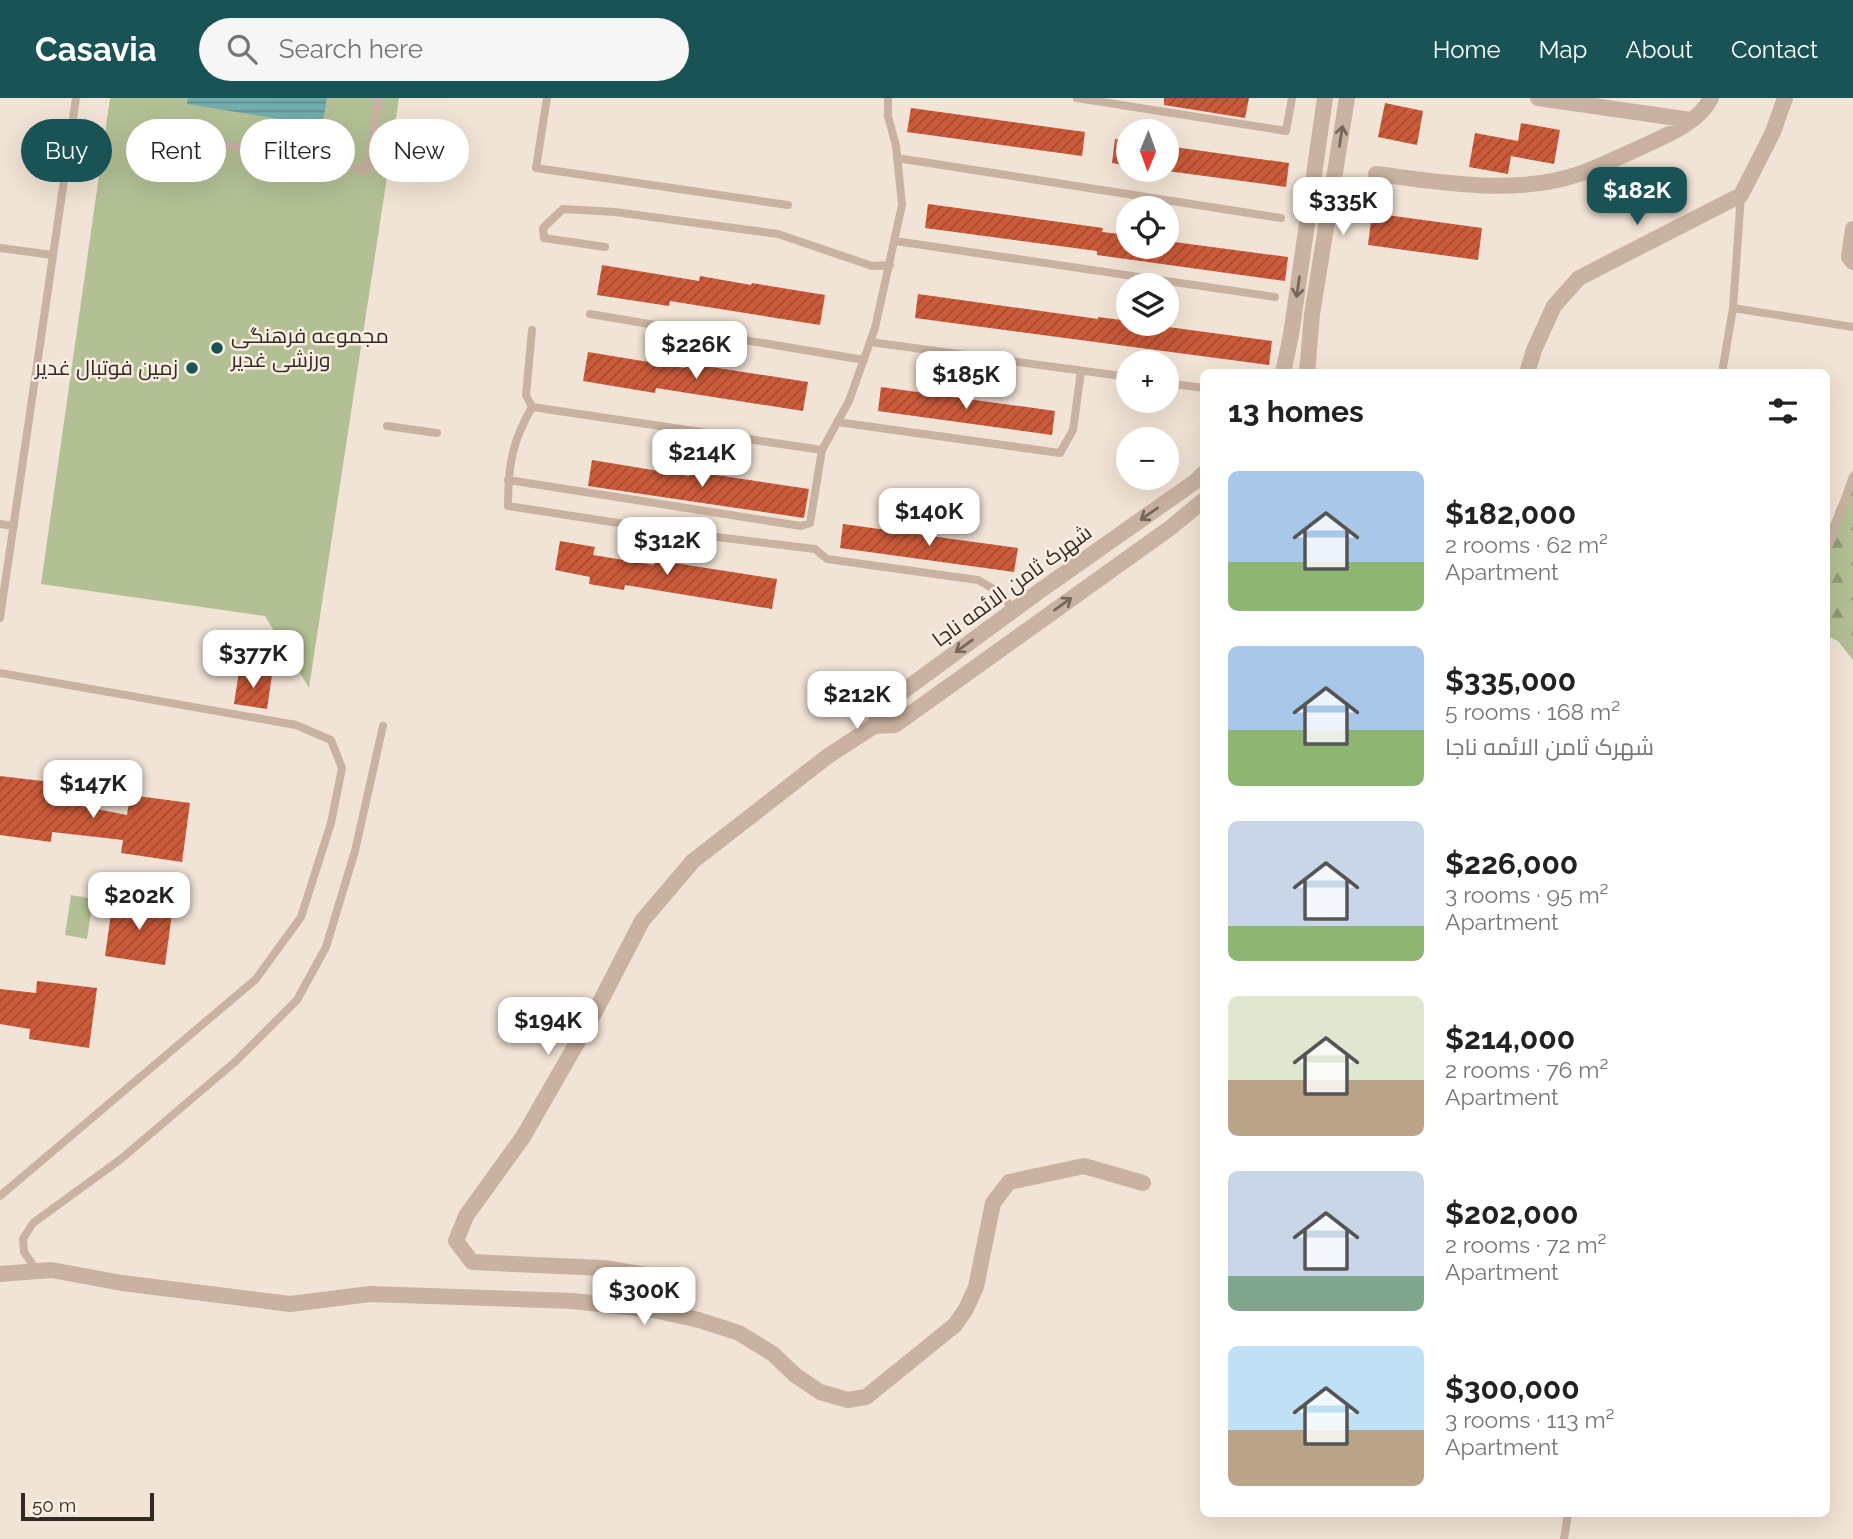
<!DOCTYPE html>
<html lang="en">
<head>
<meta charset="utf-8">
<style>
  body { margin:0; font-family:Raleway,Cairo,sans-serif; background:#f6f6f6; color:#222; height:100vh; display:flex; flex-direction:column; font-size:26px; white-space:nowrap }
  * { box-sizing:border-box; margin:0 }
  p { font-size:23px; color:#767676 }
  .icon { flex:none; width:38px; height:38px; fill:none; stroke:currentColor; stroke-width:2; stroke-linecap:round; stroke-linejoin:round }
  .map { position:relative; flex:1; overflow:hidden }
  .panel { position:absolute; left:1200px; top:271px; width:630px; height:1148px; display:flex; flex-direction:column; background:#fff; border-radius:10px; box-shadow:0 7px 28px #0002 }
  .panel>* { flex:none }
  .banner { position:absolute; left:21px; top:21px; width:665px; height:63px; display:flex; gap:14px }
  .needle { width:46px; rotate:181deg }
  .tools { position:absolute; left:1116px; top:21px; display:grid; gap:14px }
  .tools a { display:grid; place-items:center; width:63px; height:63px; border-radius:50%; background:#fff; box-shadow:0 7px 28px #0002; font-size:35px }
  .scale { position:absolute; left:21px; bottom:18px; width:133px; box-sizing:border-box; padding-left:7px; border:4px solid #332924; border-top:0; font-size:19px; line-height:24px; white-space:nowrap; color:#332924; -webkit-text-stroke:5px #f9eee1; paint-order:stroke }
  .price { position:absolute; translate:-50% -60px; padding:0 16px; border-radius:14px; background:#fff; color:#222; font-size:23px; line-height:46px; filter:drop-shadow(0 2px 4px #0008) }
  .price::after { content:''; position:absolute; left:50%; top:42px; width:21px; height:16px; margin-left:-10px; background:inherit; clip-path:polygon(0 0,100% 0,50% 100%) }
  .price.active { background:#195355; color:#fff }
  ul { padding:0; list-style:none }
  li { display:flex; align-items:center; gap:21px; height:175px; padding:0 28px }
  li span { display:grid; place-items:center; flex:none; width:196px; height:140px; border-radius:10px; color:#555 }
  li>.icon { margin-inline-start:auto }
  span .icon { width:84px; height:84px; fill:#fffc; stroke-width:1 }
  li b { font-size:30px }
  h2 { display:flex; justify-content:space-between; align-items:center; height:84px; padding:0 28px; font-size:30px }
  .chip { padding:0 24px; border-radius:32px; background:#fff; box-shadow:0 7px 28px #0002; font-size:24px; line-height:63px }
  .chip.active { background:#195355; color:#fff }
  header { display:flex; align-items:center; gap:42px; box-sizing:border-box; height:98px; padding:0 35px; background:#195355; color:#fff }
  header strong { font-size:33px }
  nav { display:flex; gap:38px; margin-inline-start:auto; font-size:24px }
  .search { width:490px; height:63px; background:#f6f6f6; display:flex; align-items:center; gap:18px; box-sizing:border-box; padding:0 24px; border-radius:38px; color:#767676; font-size:26px }
  .map>svg:first-child { display:block }
</style>
</head>
<body>
<header>
<strong>Casavia</strong>
<div class="search"><svg class="icon" aria-label="search" viewBox="0 0 24 24"><circle cx="10" cy="10" r="6"/><path d="M15 15l6 6"/></svg>Search here</div>
<nav><a>Home</a><a>Map</a><a>About</a><a>Contact</a></nav>
</header>
<div class="map">
<svg width="1853" height="1441" viewBox="0 0 1853 1441">
  <defs>
    <pattern id="forest-firs" width="22" height="20" patternUnits="userSpaceOnUse" patternTransform="scale(1.75)"><rect width="22" height="20" fill="#b3c095"/><path d="M5 1l3.5 6h-7zM16 11l3.5 6h-7z" fill="#929c79"/></pattern>
    <pattern id="water-rules" width="6" height="5" patternUnits="userSpaceOnUse" patternTransform="scale(1.75)"><rect width="6" height="5" fill="#73aeaf"/><path d="M0 2.5h6" fill="none" stroke="#5f8e8e"/></pattern>
    <pattern id="building-hatch" width="6" height="6" patternUnits="userSpaceOnUse" patternTransform="scale(1.75)"><rect width="6" height="6" fill="#ca5a3a"/><path d="M-1 1l2-2M0 6l6-6M5 7l2-2" fill="none" stroke="#a54a31"/></pattern>
  </defs>
  <rect width="100%" height="100%" fill="#f1e3d5"/>
  <path fill="url(#forest-firs)" d="M1853 372V562L1838 543 1827 538V434Z"/>
  <path fill="#b3c095" d="M110 0H399L309 590 265 518 41 486Z
    M71 797 93 801 87 841 65 837Z"/>
  <path fill="url(#water-rules)" d="M188 0H327L322 28 187 6Z"/>
  <path fill="url(#building-hatch)" d="M1164 0H1249L1245 20 1164 7Z
    M1385 5 1423 13 1417 47 1378 39Z
    M911 10 1085 34 1082 58 907 34Z
    M1521 25 1560 32 1554 66 1511 58 1508 76 1469 69 1475 35 1518 43Z
    M1115 41 1129 43V68L1112 65Z
    M1167 48 1289 65 1286 89 1167 73Z
    M928 106 1103 130 1102 134 1129 137V149H1167V143L1288 159 1285 183 1097 157V153L925 130Z
    M1372 115 1482 130 1478 162 1368 147Z
    M602 167 699 183 700 178 751 187 752 185 825 197 820 227 670 203 669 208 597 197Z
    M918 196 1098 221V219L1129 223V226H1146L1272 243 1269 267 915 220Z
    M588 254 685 270 686 265 808 284 803 313 656 290 655 295 583 283Z
    M881 289 1055 313 1052 337 878 313Z
    M592 362 689 378 690 373 809 391 804 420 588 388Z
    M843 426 1018 450 1014 474 840 450Z
    M560 443 595 449 593 457 654 467 655 462 777 481 772 511 625 487 624 492 589 486 590 479 555 472Z
    M239 573 272 577 267 611 234 606Z
    M0 678 59 685 56 703 127 717 130 697 190 705 182 764 121 755 123 742 52 734 51 744 0 737Z
    M113 801 173 808 165 867 105 858Z
    M37 883 97 890 89 950 29 941 30 931 0 926V891L36 895Z"/>
  <g fill="none" stroke-linecap="round" stroke-linejoin="round">
    <path stroke="#c9b2a1" stroke-width="8" d="M547 0 536 70 788 107
      M1077 0 1286 33 1292 0
      M142 32 367 72 379 0
      M897 60 1281 120
      M895 143 1275 199
      M605 149 544 140 543 130 563 111 615 114 778 136 872 168 890 167
      M0 150 53 157
      M1733 210 1853 229
      M590 216 864 262
      M532 232 526 297 532 309
      M870 244 1129 279
      M1722 275 1733 210 1741 97
      M1167 285 1204 290
      M532 309C512 344 508 367 508 408L683 435 815 451 827 461 978 482 999 494 1014 512
      M532 309 822 352
      M837 324 1060 355 1073 332 1081 273
      M387 328 437 335
      M508 382 801 428 810 425 822 352 849 303 875 230 902 107 896 48 888 18V0
      M0 426 14 428
      M1827 452 1853 378
      M0 520 76 0
      M0 575 296 627 331 642 342 670 331 725 301 819 256 881 0 1098
      M37 1173 24 1154 23 1141 33 1125 121 1061 236 963 297 902 326 849 355 753 383 628
      M1564 1441 1568 1416"/>
    <path stroke="#c9b2a1" stroke-width="16" d="M1538 0 1691 22
      M1376 76C1441 84 1515 98 1579 76 1602 68 1625 56 1648 46 1670 36 1700 23 1711 0
      M1853 131 1849 159 1853 164
      M1283 275 1291 237 1325 0
      M1307 275 1312 216 1347 0
      M1527 275 1534 252 1554 208 1579 180 1741 97 1773 34 1785 0
      M1204 375 1196 383 1041 492 883 608 874 628 895 627 1170 430 1204 402
      M0 1176 51 1172 122 1185 290 1206 370 1196 573 1203 654 1212 699 1222 739 1235 773 1256 795 1277 820 1294 848 1302 866 1299 955 1227 966 1211 976 1189 993 1105 1009 1084 1084 1068 1143 1085
      M682 1183 604 1170 472 1164 456 1143 466 1118 523 1039 597 910 642 823 693 763 828 658 874 628"/>
  </g>
  <defs><path id="oneway-shaft" d="M-6 0H5M1.5-3L5.5 0L1.5 3" fill="none" stroke-width="1.6" stroke-linecap="round" stroke-linejoin="round" transform="scale(1.75)"/></defs>
  <g stroke="#76675c">
    <use href="#oneway-shaft" transform="translate(1341 38) rotate(-81)"/>
    <use href="#oneway-shaft" transform="translate(1298 189) rotate(98)"/>
    <use href="#oneway-shaft" transform="translate(1149 416) rotate(145)"/>
    <use href="#oneway-shaft" transform="translate(1063 506) rotate(-36)"/>
    <use href="#oneway-shaft" transform="translate(964 548) rotate(144)"/>
  </g>
  <g fill="#195355" stroke="#f9eee1" stroke-width="2.5">
    <circle cx="217" cy="250" r="7"/>
    <circle cx="192" cy="270" r="7"/>
  </g>
  <g text-anchor="middle" stroke-width="5" stroke-linejoin="round" paint-order="stroke">
    <g font-size="21" fill="#332924" stroke="#f9eee1" text-anchor="start">
      <text x="231" y="245">مجموعه فرهنگی<tspan x="231" dy="24">ورزشی غدیر</tspan></text>
      <text x="178" y="277" text-anchor="end">زمین فوتبال غدیر</text>
    </g>
    <g font-size="21" fill="#332924" stroke="#f9eee1">
      <text transform="translate(1012 488) rotate(-36)" y="7">شهرک ثامن الائمه ناجا</text>
    </g>
  </g>
</svg>
<div class="tools">
<a><svg class="needle" viewBox="-14 -14 28 28"><path d="M0-13l5 13h-10z" fill="#e53935"/><path d="M0 13l5-13h-10z" fill="#767676"/></svg></a>
<a><svg class="icon" aria-label="locate" viewBox="0 0 24 24"><circle cx="12" cy="12" r="6"/><path d="M12 2v4M12 18v4M2 12h4M18 12h4"/></svg></a>
<a><svg class="icon" aria-label="layers" viewBox="0 0 24 24"><path d="M12 4l9 5-9 5-9-5zM3 14l9 5 9-5"/></svg></a>
<a>+</a>
<a>−</a>
</div>
<div class="scale">50 m</div>
<b class="price active" style="left:1637px;top:129px">$182K</b>
<b class="price" style="left:1343px;top:139px">$335K</b>
<b class="price" style="left:696px;top:283px">$226K</b>
<b class="price" style="left:966px;top:313px">$185K</b>
<b class="price" style="left:702px;top:391px">$214K</b>
<b class="price" style="left:929px;top:450px">$140K</b>
<b class="price" style="left:667px;top:479px">$312K</b>
<b class="price" style="left:253px;top:592px">$377K</b>
<b class="price" style="left:857px;top:633px">$212K</b>
<b class="price" style="left:93px;top:722px">$147K</b>
<b class="price" style="left:139px;top:834px">$202K</b>
<b class="price" style="left:548px;top:959px">$194K</b>
<b class="price" style="left:644px;top:1229px">$300K</b>
<div class="banner">
<a class="chip active">Buy</a>
<a class="chip">Rent</a>
<a class="chip">Filters</a>
<a class="chip">New</a>
</div>
<section class="panel">
<h2>13 homes<svg class="icon" aria-label="filters" viewBox="0 0 24 24"><path d="M4 7h16M4 17h16"/><circle cx="9" cy="7" r="2"/><circle cx="15" cy="17" r="2"/></svg></h2>
<ul>
<li><span style="background:linear-gradient(#a9c7e8 65%,#8fb573 0)"><svg class="icon" aria-label="home" viewBox="0 0 24 24"><path d="M3 11l9-7 9 7M6 9v11h12V9"/></svg></span><div><b>$182,000</b><p>2 rooms · 62 m²</p><p>Apartment</p></div></li>
<li><span style="background:linear-gradient(#a9c7e8 60%,#8fb573 0)"><svg class="icon" aria-label="home" viewBox="0 0 24 24"><path d="M3 11l9-7 9 7M6 9v11h12V9"/></svg></span><div><b>$335,000</b><p>5 rooms · 168 m²</p><p>شهرک ثامن الائمه ناجا</p></div></li>
<li><span style="background:linear-gradient(#c9d6e8 75%,#8fb573 0)"><svg class="icon" aria-label="home" viewBox="0 0 24 24"><path d="M3 11l9-7 9 7M6 9v11h12V9"/></svg></span><div><b>$226,000</b><p>3 rooms · 95 m²</p><p>Apartment</p></div></li>
<li><span style="background:linear-gradient(#dfe7d0 60%,#b9a48a 0)"><svg class="icon" aria-label="home" viewBox="0 0 24 24"><path d="M3 11l9-7 9 7M6 9v11h12V9"/></svg></span><div><b>$214,000</b><p>2 rooms · 76 m²</p><p>Apartment</p></div></li>
<li><span style="background:linear-gradient(#c9d6e8 75%,#7fa58c 0)"><svg class="icon" aria-label="home" viewBox="0 0 24 24"><path d="M3 11l9-7 9 7M6 9v11h12V9"/></svg></span><div><b>$202,000</b><p>2 rooms · 72 m²</p><p>Apartment</p></div></li>
<li><span style="background:linear-gradient(#bfe0f5 60%,#b9a48a 0)"><svg class="icon" aria-label="home" viewBox="0 0 24 24"><path d="M3 11l9-7 9 7M6 9v11h12V9"/></svg></span><div><b>$300,000</b><p>3 rooms · 113 m²</p><p>Apartment</p></div></li>
</ul>
</section>
</div>
</body>
</html>
